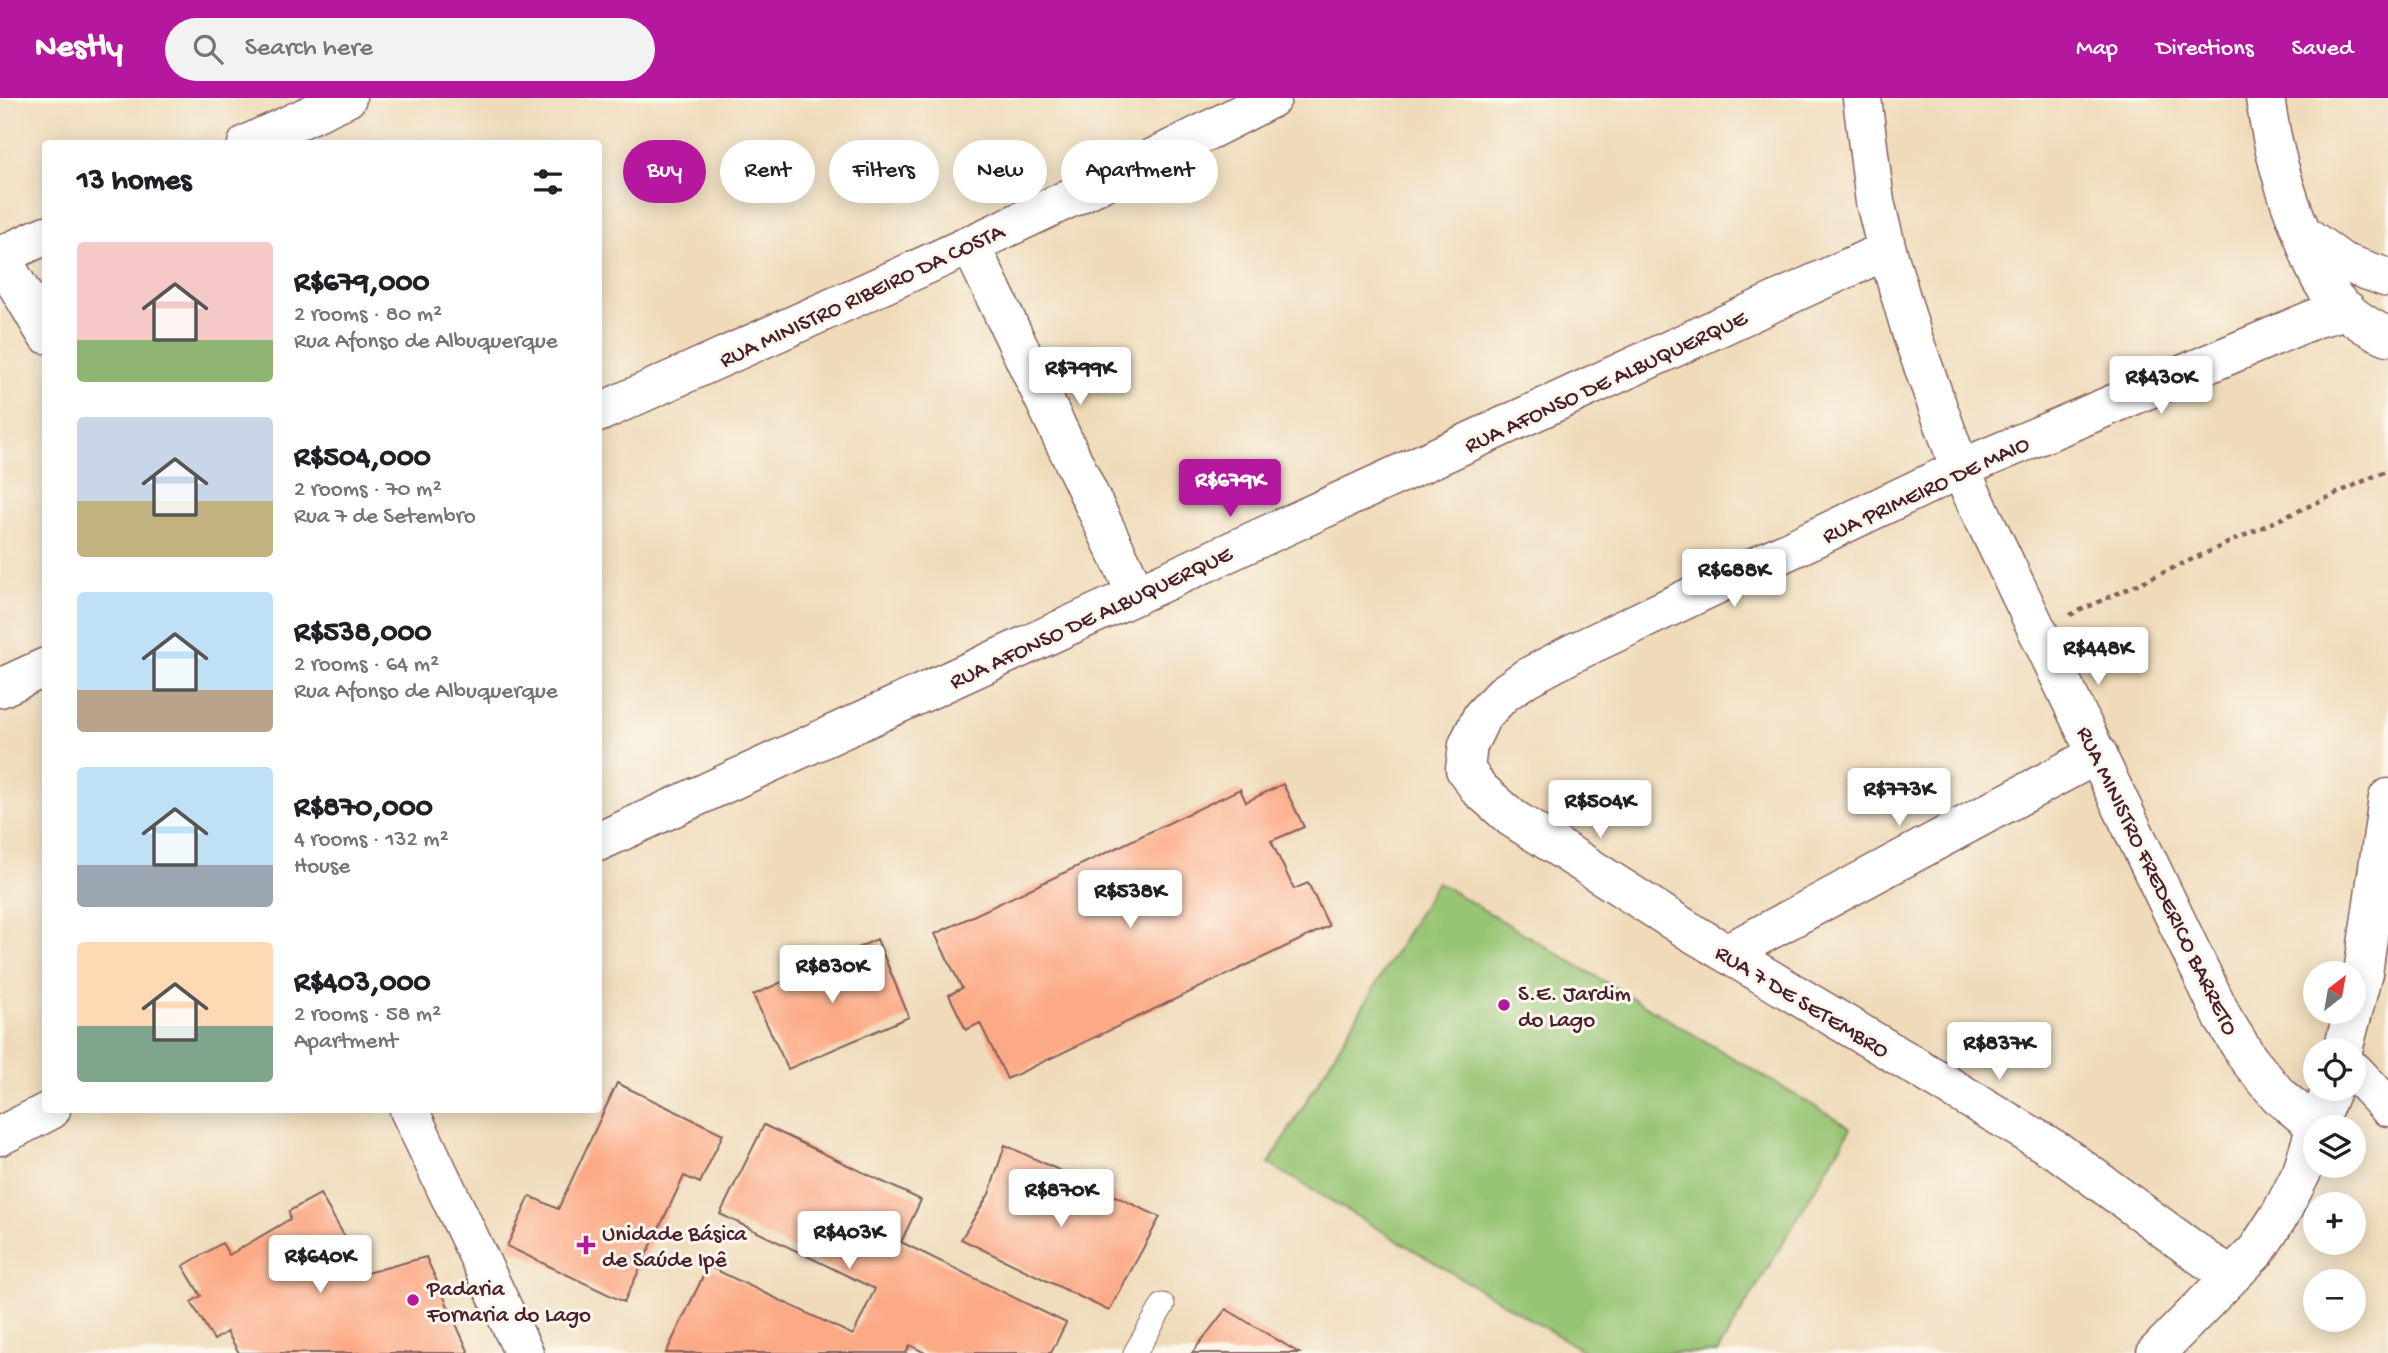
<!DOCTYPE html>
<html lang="en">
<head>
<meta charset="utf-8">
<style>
  body { margin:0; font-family:"Gochi Hand",sans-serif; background:#f2f2f2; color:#202124; height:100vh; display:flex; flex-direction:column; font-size:26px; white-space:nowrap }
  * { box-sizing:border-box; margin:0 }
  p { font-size:23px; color:#757577 }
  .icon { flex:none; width:38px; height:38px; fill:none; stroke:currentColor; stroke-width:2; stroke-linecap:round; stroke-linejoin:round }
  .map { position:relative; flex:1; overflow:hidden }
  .panel { position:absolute; left:42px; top:42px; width:560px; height:973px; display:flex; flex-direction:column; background:#fff; border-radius:7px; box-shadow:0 4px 18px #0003 }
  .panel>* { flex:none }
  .guide { position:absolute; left:623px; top:42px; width:665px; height:63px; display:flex; gap:14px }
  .needle { width:46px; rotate:31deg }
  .tools { position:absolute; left:2303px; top:863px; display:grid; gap:14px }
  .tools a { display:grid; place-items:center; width:63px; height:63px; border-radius:50%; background:#fff; box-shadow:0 4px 18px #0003; font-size:35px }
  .price { position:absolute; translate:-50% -60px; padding:0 16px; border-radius:7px; background:#fff; color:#222; font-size:23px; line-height:46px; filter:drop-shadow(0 2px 4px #0008) }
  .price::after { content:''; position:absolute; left:50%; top:42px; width:21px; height:16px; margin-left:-10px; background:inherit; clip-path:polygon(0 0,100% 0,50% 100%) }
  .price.selected { background:#b5179e; color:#fff }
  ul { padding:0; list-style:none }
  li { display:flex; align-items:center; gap:21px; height:175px; padding:0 35px }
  li span { display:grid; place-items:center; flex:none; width:196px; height:140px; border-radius:7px; color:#555 }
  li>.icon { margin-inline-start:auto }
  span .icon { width:84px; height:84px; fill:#fffc; stroke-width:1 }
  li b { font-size:30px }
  h2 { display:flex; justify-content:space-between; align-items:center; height:84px; padding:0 35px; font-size:30px }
  .tag { padding:0 24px; border-radius:32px; background:#fff; box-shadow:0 4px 18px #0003; font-size:24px; line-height:63px }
  .tag.selected { background:#b5179e; color:#fff }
  header { display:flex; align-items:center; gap:42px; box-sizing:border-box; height:98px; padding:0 35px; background:#b5179e; color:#fff }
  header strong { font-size:33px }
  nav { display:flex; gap:38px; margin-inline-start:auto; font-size:24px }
  .search { width:490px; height:63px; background:#f2f2f2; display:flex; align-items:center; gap:18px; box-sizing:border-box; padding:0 24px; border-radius:38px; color:#757577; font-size:26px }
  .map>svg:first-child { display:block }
</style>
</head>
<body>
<header>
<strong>Nestly</strong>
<div class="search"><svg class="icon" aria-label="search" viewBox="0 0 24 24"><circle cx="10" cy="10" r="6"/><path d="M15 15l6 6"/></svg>Search here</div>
<nav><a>Map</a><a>Directions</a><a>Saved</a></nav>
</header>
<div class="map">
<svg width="2388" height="1255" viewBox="0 0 2388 1255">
  <rect width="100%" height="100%" fill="#fbf7ec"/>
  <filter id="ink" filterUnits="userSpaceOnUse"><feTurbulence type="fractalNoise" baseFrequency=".0143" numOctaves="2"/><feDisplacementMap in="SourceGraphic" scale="14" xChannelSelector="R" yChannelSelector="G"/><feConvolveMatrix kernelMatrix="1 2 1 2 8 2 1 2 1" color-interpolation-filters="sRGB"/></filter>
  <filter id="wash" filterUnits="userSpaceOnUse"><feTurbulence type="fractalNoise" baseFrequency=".00686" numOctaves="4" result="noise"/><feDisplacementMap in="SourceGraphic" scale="28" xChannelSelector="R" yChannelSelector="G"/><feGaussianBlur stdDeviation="1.57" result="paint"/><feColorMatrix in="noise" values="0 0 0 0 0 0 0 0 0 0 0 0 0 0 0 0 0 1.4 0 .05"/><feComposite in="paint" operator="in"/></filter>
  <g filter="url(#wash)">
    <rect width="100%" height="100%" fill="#efdbba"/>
    <path fill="#97c573" stroke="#70724f" stroke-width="2" d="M1437 784 1851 1030 1717 1255H1587L1269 1066Z"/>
    <g id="blocks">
      <path fill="#fcaa86" d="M1283 686 1304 729 1271 743 1294 791 1308 785 1329 828 1007 981 980 925 966 932 949 897 962 890 935 836 1240 691 1246 704Z
        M877 841 909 919 788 971 753 897Z
        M617 985 723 1036 700 1085 684 1078 624 1204 507 1148 530 1098 558 1111Z
        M764 1027 921 1102 901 1144 1066 1225 1051 1255H925L910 1247 906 1255H666L708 1168 853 1237 875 1191 720 1116Z
        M1005 1047 1160 1119 1109 1213 961 1141 989 1096Z
        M320 1096 366 1175 426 1159 469 1255H239L227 1234 214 1242 191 1204 201 1198 183 1168 222 1145 229 1157 290 1121 289 1113Z
        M1226 1211 1299 1255H1192Z"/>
    </g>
  </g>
  <g filter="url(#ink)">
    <use href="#blocks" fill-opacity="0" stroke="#84615d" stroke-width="2"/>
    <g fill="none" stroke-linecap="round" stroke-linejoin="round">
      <g stroke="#84615d" stroke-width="25">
        <path id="lane" d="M1135 1255 1163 1207"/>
      </g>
      <g stroke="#84615d" stroke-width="41">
        <path id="street" d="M1862 0 1875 104 1887 152 1912 237 1960 371 2223 920 2249 962 2279 998 2316 1028
          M2265 0C2272 47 2283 91 2302 135 2306 146 2310 159 2315 170 2328 201 2357 226 2388 238
          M247 46 347 0
          M2302 135 2342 164 2388 180
          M970 146 1137 497
          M0 158 46 236
          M0 158 46 137
          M598 315C824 213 1052 114 1272 0
          M0 590 46 569
          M598 744 1887 152
          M1727 855 2098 656
          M2354 910 2363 875 2388 700
          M2343 952 2353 914
          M2354 973 2388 1009
          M409 1012 524 1255
          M2316 1029 2332 990
          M0 1038 51 1012
          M2231 1177 2208 1163 2059 1054 1691 834 1512 720 1479 691 1465 671 1468 647 1482 618 1503 596 1526 580 1573 555 1960 371 2314 221 2347 212
          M2156 1255 2257 1152 2281 1115 2302 1074 2315 1031"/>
      </g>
      <path stroke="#84615d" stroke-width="4.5" stroke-dasharray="5 5" stroke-linecap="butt" d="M2070 517 2388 372"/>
      <use href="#lane" stroke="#fff" stroke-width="23"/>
      <use href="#street" stroke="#fff" stroke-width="38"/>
    </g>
  </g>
  <g fill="#b5179e" stroke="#fbf7ec" stroke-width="2.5">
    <circle cx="1504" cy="907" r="7"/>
    <path d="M582.5 1136.5h7v7h7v7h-7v7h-7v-7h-7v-7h7z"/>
    <circle cx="413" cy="1202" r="7"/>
  </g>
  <g text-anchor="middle" stroke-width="6" stroke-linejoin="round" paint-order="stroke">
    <g font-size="23" fill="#4a1f2b" stroke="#fbf7ec">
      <text transform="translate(861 196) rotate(-25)" y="8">RUA MINISTRO RIBEIRO DA COSTA</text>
      <text transform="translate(1605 282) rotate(-25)" y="8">RUA AFONSO DE ALBUQUERQUE</text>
      <text transform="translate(1925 390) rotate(-25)" y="8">RUA PRIMEIRO DE MAIO</text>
      <text transform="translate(1090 518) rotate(-25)" y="8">RUA AFONSO DE ALBUQUERQUE</text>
      <text transform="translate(2159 782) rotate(64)" y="8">RUA MINISTRO FREDERICO BARRETO</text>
      <text transform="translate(1803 902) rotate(31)" y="8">RUA 7 DE SETEMBRO</text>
    </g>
    <g font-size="23" fill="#4a1f2b" stroke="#fbf7ec" text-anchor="start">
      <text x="1518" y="902">S.E. Jardim<tspan x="1518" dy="26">do Lago</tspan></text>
      <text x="602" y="1142">Unidade Básica<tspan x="602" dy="26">de Saúde Ipê</tspan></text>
      <text x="427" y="1197">Padaria<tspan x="427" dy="26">Fornaria do Lago</tspan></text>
    </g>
  </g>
</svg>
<div class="tools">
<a><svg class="needle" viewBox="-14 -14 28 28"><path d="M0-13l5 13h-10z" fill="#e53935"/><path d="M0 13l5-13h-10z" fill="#757577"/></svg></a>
<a><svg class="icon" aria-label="locate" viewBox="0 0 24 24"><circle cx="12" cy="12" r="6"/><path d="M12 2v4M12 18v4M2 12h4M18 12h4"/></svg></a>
<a><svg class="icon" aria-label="layers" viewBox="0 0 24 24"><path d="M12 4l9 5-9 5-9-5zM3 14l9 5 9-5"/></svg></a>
<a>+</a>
<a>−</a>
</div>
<b class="price" style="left:1080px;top:309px">R$799K</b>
<b class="price" style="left:2161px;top:318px">R$430K</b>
<b class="price selected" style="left:1230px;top:421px">R$679K</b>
<b class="price" style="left:1734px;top:511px">R$688K</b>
<b class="price" style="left:2098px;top:589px">R$448K</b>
<b class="price" style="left:1899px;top:730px">R$773K</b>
<b class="price" style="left:1600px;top:742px">R$504K</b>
<b class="price" style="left:1130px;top:832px">R$538K</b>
<b class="price" style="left:832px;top:907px">R$830K</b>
<b class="price" style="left:1999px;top:984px">R$837K</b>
<b class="price" style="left:1061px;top:1131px">R$870K</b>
<b class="price" style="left:849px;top:1173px">R$403K</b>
<b class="price" style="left:320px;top:1197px">R$640K</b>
<div class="guide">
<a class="tag selected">Buy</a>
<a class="tag">Rent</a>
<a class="tag">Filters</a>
<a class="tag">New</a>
<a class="tag">Apartment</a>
</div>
<section class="panel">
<h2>13 homes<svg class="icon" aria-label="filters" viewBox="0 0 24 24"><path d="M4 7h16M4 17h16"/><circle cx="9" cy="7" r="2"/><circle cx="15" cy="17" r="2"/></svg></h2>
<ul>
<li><span style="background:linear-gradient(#f6c9c9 70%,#8fb573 0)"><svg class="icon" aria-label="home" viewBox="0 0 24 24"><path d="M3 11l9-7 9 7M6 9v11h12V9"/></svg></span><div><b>R$679,000</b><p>2 rooms · 80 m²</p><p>Rua Afonso de Albuquerque</p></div></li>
<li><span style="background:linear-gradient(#c9d6e8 60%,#c2b280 0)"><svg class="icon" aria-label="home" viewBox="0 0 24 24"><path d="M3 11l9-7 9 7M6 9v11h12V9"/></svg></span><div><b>R$504,000</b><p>2 rooms · 70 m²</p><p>Rua 7 de Setembro</p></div></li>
<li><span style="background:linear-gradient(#bfe0f5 70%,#b9a48a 0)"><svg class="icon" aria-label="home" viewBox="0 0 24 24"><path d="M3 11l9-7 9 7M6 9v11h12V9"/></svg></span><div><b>R$538,000</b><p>2 rooms · 64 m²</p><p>Rua Afonso de Albuquerque</p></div></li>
<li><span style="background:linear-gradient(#bfe0f5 70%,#9aa5b1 0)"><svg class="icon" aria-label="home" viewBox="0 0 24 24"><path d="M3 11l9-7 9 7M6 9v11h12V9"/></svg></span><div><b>R$870,000</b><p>4 rooms · 132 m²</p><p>House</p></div></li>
<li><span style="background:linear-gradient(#ffd9b3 60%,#7fa58c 0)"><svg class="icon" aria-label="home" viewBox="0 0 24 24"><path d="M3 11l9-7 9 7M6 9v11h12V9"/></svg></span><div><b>R$403,000</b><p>2 rooms · 58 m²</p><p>Apartment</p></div></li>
</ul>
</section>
</div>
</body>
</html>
